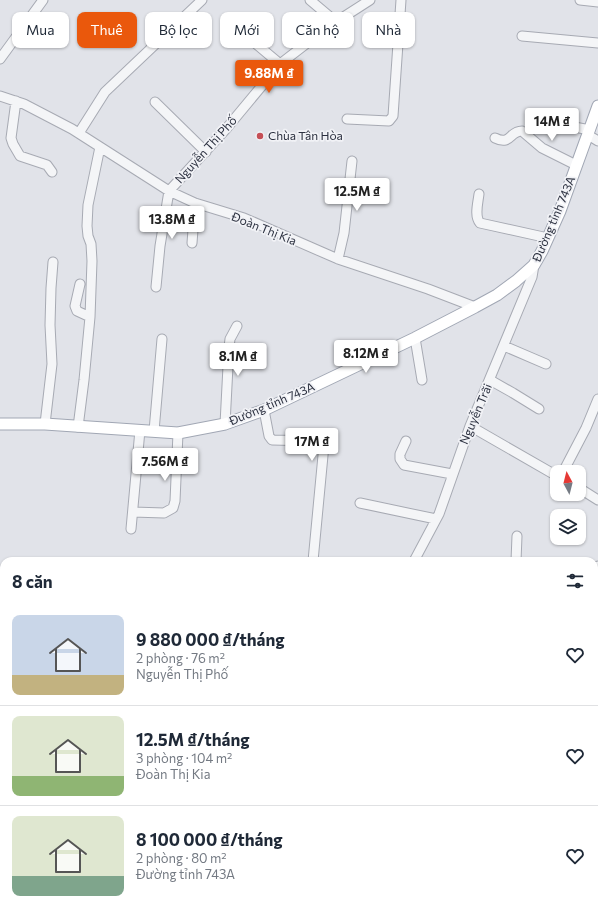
<!DOCTYPE html>
<html lang="vi">
<head>
<meta charset="utf-8">
<style>
  body { margin:0; font-family:Commissioner,sans-serif; background:#f6f6f7; color:#1f2937; height:100vh; display:flex; flex-direction:column; font-size:15px; white-space:nowrap }
  * { box-sizing:border-box; margin:0 }
  p { font-size:13px; color:#747a83 }
  .icon { flex:none; width:22px; height:22px; fill:none; stroke:currentColor; stroke-width:2; stroke-linecap:round; stroke-linejoin:round }
  .map { position:relative; flex:1; overflow:hidden }
  .sheet { position:absolute; left:0px; top:557px; width:598px; height:356px; display:flex; flex-direction:column; background:#fff; border-radius:12px 12px 0 0; box-shadow:0 1px 3px #0004 }
  .sheet>* { flex:none }
  .hud { position:absolute; left:12px; top:12px; width:574px; height:36px; display:flex; gap:8px }
  .needle { width:26px; rotate:353deg }
  .tools { position:absolute; left:550px; top:465px; display:grid; gap:8px }
  .tools a { display:grid; place-items:center; width:36px; height:36px; border-radius:8px; background:#fff; box-shadow:0 1px 3px #0004; font-size:20px }
  .price { position:absolute; translate:-50% -34px; padding:0 9px; border-radius:4px; background:#fff; color:#222; font-size:13px; line-height:26px; filter:drop-shadow(0 1px 2px #0008) }
  .price::after { content:''; position:absolute; left:50%; top:24px; width:12px; height:9px; margin-left:-6px; background:inherit; clip-path:polygon(0 0,100% 0,50% 100%) }
  .price.on { background:#ea580c; color:#fff }
  ul { padding:0; list-style:none }
  li { display:flex; align-items:center; gap:12px; height:100px; padding:0 12px }
  li+li { border-top:1px solid #e0e1e3 }
  li span { display:grid; place-items:center; flex:none; width:112px; height:80px; border-radius:8px; color:#555 }
  li>.icon { margin-inline-start:auto }
  span .icon { width:48px; height:48px; fill:#fffc; stroke-width:1 }
  li b { font-size:17px }
  h2 { display:flex; justify-content:space-between; align-items:center; height:48px; padding:0 12px; font-size:17px }
  .pill { padding:0 14px; border-radius:8px; background:#fff; box-shadow:0 1px 3px #0004; font-size:14px; line-height:36px }
  .pill.on { background:#ea580c; color:#fff }
  .map>svg:first-child { display:block }
</style>
</head>
<body>
<div class="map">
<svg width="598" height="913" viewBox="0 0 598 913">
  <rect width="100%" height="100%" fill="#e1e3e9"/>
  <g fill="none" stroke-linecap="round" stroke-linejoin="round">
    <g stroke="#a7aab3" stroke-width="11">
      <path id="minor" d="M310 0 336 22
        M580 0 598 2
        M242 32 280 64
        M522 36 598 43
        M0 59 43 0
        M0 96 24 104 72 129 169 191 195 203 244 218 338 259 428 289 475 307
        M16 101 11 138 13 144 20 156 47 165 52 172
        M155 102 206 152
        M347 119 389 121 393 116 401 0
        M538 120 590 130
        M79 133 105 92 202 0
        M588 135 598 141
        M495 138C511 146 509 131 522 131L542 148 576 165
        M479 194C478 203 474 216 480 223L548 238
        M192 243 195 203
        M338 259 344 233 352 161
        M156 287 160 246 169 191 226 129 280 64 328 27 370 0
        M90 317 92 261 91 244 88 236 87 226 88 205 100 147
        M415 338 422 380
        M504 346 546 364
        M490 380 513 393 539 409
        M264 410 269 436 272 440 313 441 320 442 324 445 313 561
        M45 424 52 364 50 325 51 288 53 262
        M225 424 229 347 230 339 237 326
        M470 426 557 476
        M78 427 84 380 90 317 77 311 75 306 80 284
        M154 431 162 339
        M406 441 400 454V459L404 465 452 474
        M563 472 586 428 598 399
        M579 488 598 500
        M360 503 436 519
        M133 512 164 513 173 508 175 501 178 433
        M131 529 140 430
        M414 561 439 514 470 426 532 277 534 265
        M516 561 517 536
        M594 568 598 566
        M0 710 4 712
        M594 711H598
        M0 726 4 721
        M307 909 310 913
        M367 909 379 913
        M446 909V913
        M509 909V911
        M218 913 220 909
        M392 913 393 909"/>
    </g>
    <g stroke="#a1a7b4" stroke-width="13">
      <path id="major" d="M0 424H45L178 433 225 424 264 410 415 338 475 307 497 295 516 281 534 265 542 251 560 211 598 106
        M594 728 598 727
        M0 785H4"/>
    </g>
    <use href="#minor" stroke="#f4f5f7" stroke-width="9"/>
    <use href="#major" stroke="#fff" stroke-width="11"/>
  </g>
  <circle fill="#c54f56" stroke="#f1f2f6" stroke-width="1.5" cx="260" cy="136" r="4"/>
  <g text-anchor="middle" stroke-width="3.5" stroke-linejoin="round" paint-order="stroke">
    <g font-size="12" fill="#2b303f" stroke="#f1f2f6" text-anchor="start">
      <text x="268" y="140">Chùa Tân Hòa</text>
    </g>
    <g font-size="12" fill="#2b303f" stroke="#f1f2f6">
      <text transform="translate(206 150) rotate(-48)" y="4">Nguyễn Thị Phố</text>
      <text transform="translate(554 219) rotate(-67)" y="4">Đường tỉnh 743A</text>
      <text transform="translate(264 229) rotate(22)" y="4">Đoàn Thị Kia</text>
      <text transform="translate(272 404) rotate(-23)" y="4">Đường tỉnh 743A</text>
      <text transform="translate(476 414) rotate(-67)" y="4">Nguyễn Trãi</text>
    </g>
  </g>
</svg>
<div class="tools">
<a><svg class="needle" viewBox="-14 -14 28 28"><path d="M0-13l5 13h-10z" fill="#e53935"/><path d="M0 13l5-13h-10z" fill="#747a83"/></svg></a>
<a><svg class="icon" aria-label="layers" viewBox="0 0 24 24"><path d="M12 4l9 5-9 5-9-5zM3 14l9 5 9-5"/></svg></a>
</div>
<b class="price on" style="left:269px;top:94px">9.88M ₫</b>
<b class="price" style="left:552px;top:142px">14M ₫</b>
<b class="price" style="left:357px;top:212px">12.5M ₫</b>
<b class="price" style="left:172px;top:240px">13.8M ₫</b>
<b class="price" style="left:366px;top:374px">8.12M ₫</b>
<b class="price" style="left:238px;top:377px">8.1M ₫</b>
<b class="price" style="left:312px;top:462px">17M ₫</b>
<b class="price" style="left:165px;top:482px">7.56M ₫</b>
<div class="hud">
<a class="pill">Mua</a>
<a class="pill on">Thuê</a>
<a class="pill">Bộ lọc</a>
<a class="pill">Mới</a>
<a class="pill">Căn hộ</a>
<a class="pill">Nhà</a>
</div>
<section class="sheet">
<h2>8 căn<svg class="icon" aria-label="filters" viewBox="0 0 24 24"><path d="M4 7h16M4 17h16"/><circle cx="9" cy="7" r="2"/><circle cx="15" cy="17" r="2"/></svg></h2>
<ul>
<li><span style="background:linear-gradient(#c9d6e8 75%,#c2b280 0)"><svg class="icon" aria-label="home" viewBox="0 0 24 24"><path d="M3 11l9-7 9 7M6 9v11h12V9"/></svg></span><div><b>9 880 000 ₫/tháng</b><p>2 phòng · 76 m²</p><p>Nguyễn Thị Phố</p></div><svg class="icon" aria-label="heart" viewBox="0 0 24 24"><path d="M12 20l-8-8c-3-5 5-10 8-4 3-6 11-1 8 4z"/></svg></li>
<li><span style="background:linear-gradient(#dfe7d0 75%,#8fb573 0)"><svg class="icon" aria-label="home" viewBox="0 0 24 24"><path d="M3 11l9-7 9 7M6 9v11h12V9"/></svg></span><div><b>12.5M ₫/tháng</b><p>3 phòng · 104 m²</p><p>Đoàn Thị Kia</p></div><svg class="icon" aria-label="heart" viewBox="0 0 24 24"><path d="M12 20l-8-8c-3-5 5-10 8-4 3-6 11-1 8 4z"/></svg></li>
<li><span style="background:linear-gradient(#dfe7d0 75%,#7fa58c 0)"><svg class="icon" aria-label="home" viewBox="0 0 24 24"><path d="M3 11l9-7 9 7M6 9v11h12V9"/></svg></span><div><b>8 100 000 ₫/tháng</b><p>2 phòng · 80 m²</p><p>Đường tỉnh 743A</p></div><svg class="icon" aria-label="heart" viewBox="0 0 24 24"><path d="M12 20l-8-8c-3-5 5-10 8-4 3-6 11-1 8 4z"/></svg></li>
</ul>
</section>
</div>
</body>
</html>
